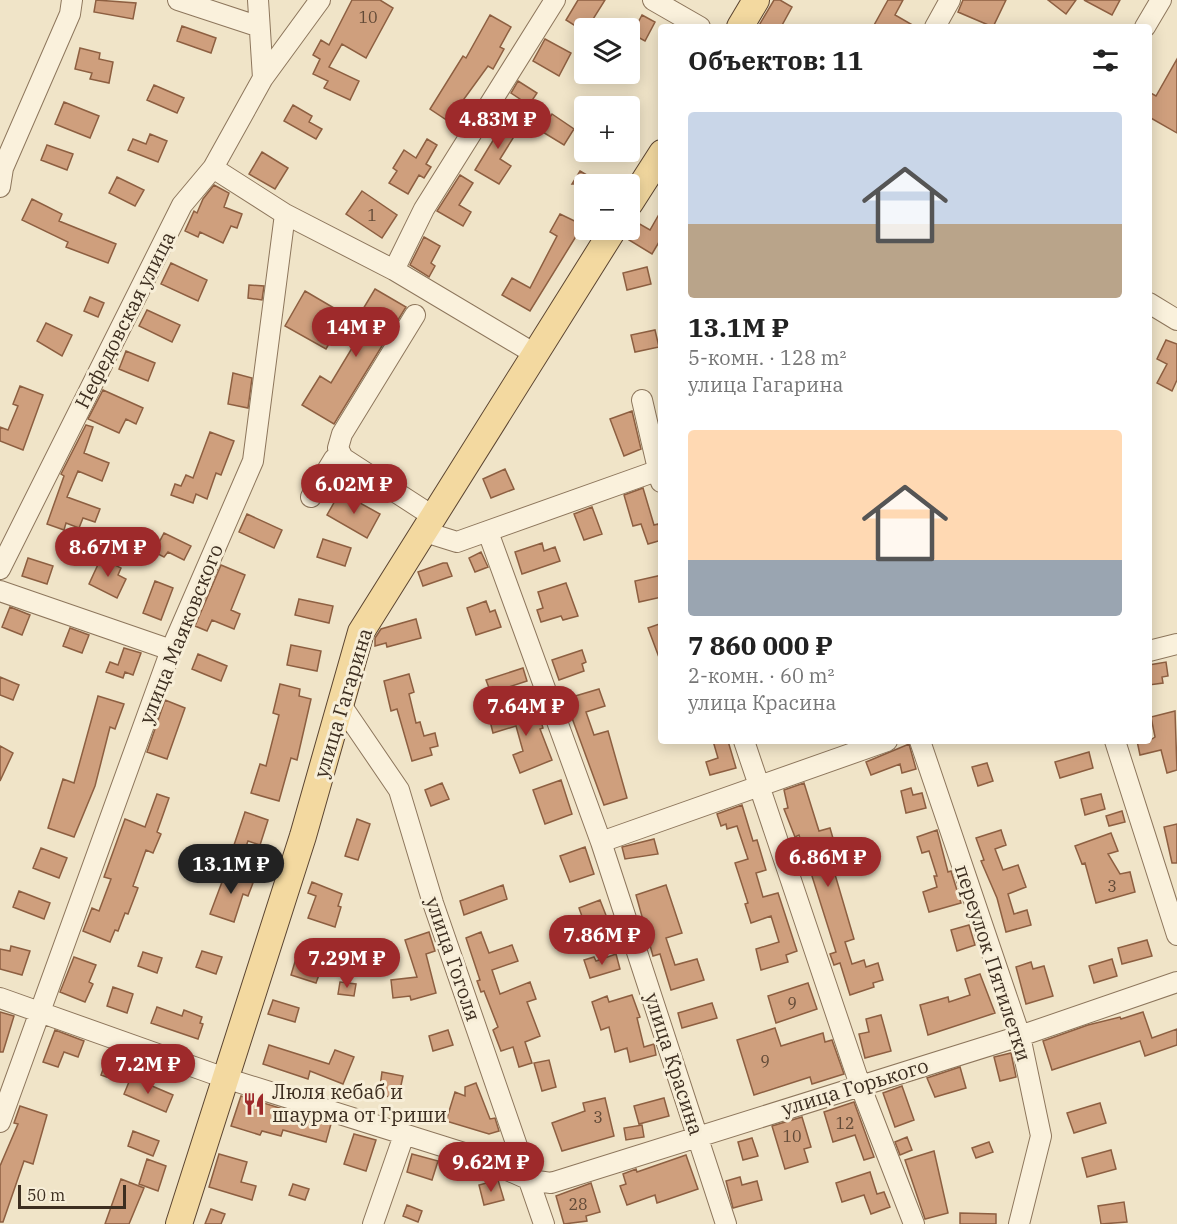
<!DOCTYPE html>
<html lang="ru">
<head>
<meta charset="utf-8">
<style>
  body { margin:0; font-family:"IBM Plex Serif",serif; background:#f6f6f6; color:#222; height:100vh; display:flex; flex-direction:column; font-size:22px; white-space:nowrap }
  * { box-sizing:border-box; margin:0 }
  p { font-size:20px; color:#767676 }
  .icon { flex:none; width:33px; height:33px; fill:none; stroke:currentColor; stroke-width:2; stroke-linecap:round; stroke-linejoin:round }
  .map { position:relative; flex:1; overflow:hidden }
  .side { position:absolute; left:658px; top:24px; width:494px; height:720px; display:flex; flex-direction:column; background:#fff; border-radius:6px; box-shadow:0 3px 15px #0003 }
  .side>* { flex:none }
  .fabs { position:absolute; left:574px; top:18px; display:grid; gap:12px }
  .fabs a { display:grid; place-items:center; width:66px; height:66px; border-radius:6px; background:#fff; box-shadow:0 3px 15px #0003; font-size:30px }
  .scale { position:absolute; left:18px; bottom:15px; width:108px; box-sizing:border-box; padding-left:6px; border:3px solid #3d2e20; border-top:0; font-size:16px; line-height:21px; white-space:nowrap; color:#3d2e20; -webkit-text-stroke:4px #f7eed8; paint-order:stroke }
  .price { position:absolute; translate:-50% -51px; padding:0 14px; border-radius:21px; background:#9e2a2b; color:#fff; font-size:20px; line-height:39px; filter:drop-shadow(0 2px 3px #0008) }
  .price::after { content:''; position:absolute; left:50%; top:36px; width:18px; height:14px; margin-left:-9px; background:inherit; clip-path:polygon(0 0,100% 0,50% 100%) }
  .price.active { background:#222; color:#fff }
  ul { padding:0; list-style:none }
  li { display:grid; align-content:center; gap:12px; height:318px; padding:0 30px }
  li span { display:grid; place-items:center; height:186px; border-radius:6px; color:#555 }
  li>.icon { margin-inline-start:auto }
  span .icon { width:108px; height:108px; fill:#fffc; stroke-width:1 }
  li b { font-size:26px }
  h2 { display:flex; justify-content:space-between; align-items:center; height:72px; padding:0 30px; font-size:26px }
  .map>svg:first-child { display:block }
</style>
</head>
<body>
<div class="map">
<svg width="1177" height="1224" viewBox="0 0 1177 1224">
  <rect width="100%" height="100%" fill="#f0e4c8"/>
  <path fill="#cf9f7d" stroke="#8d5f41" stroke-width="1.5" d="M96 0 136 3 133 19 94 12Z
    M352 0H380L393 8 366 58 342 44 329 67 359 81 350 100 324 88 328 81 313 74 320 59 313 55 321 40 329 45Z
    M578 0H605L585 32 566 20Z
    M774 0H780L792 7 781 27H758Z
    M888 0H903L895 15 916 27H873Z
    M963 0H1006L993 27 958 12Z
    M1048 0H1076L1066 14Z
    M1084 0H1120L1112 15Z
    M490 15 511 27 500 47 504 49 493 69 488 66 448 121 430 109 463 56 466 58Z
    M642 15 655 22 645 41 632 34Z
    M182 26 216 38 211 53 177 41Z
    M545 39 571 53 559 76 533 61Z
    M80 48 100 53 99 59 113 62 109 83 90 79 92 73 75 69Z
    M1177 59V133L1149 117V92L1156 96Z
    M518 81 537 93 529 105 511 93Z
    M154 85 184 98 177 113 147 100Z
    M64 102 99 116 90 138 55 124Z
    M293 105 312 116 309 122 322 129 316 139 284 121Z
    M498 114 520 127 500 159 511 166 499 184 475 170 497 134 488 129Z
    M552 114 574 129 564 145 541 131Z
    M150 134 167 141 158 162 128 150 133 139 146 144Z
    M427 139 437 145 426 164 431 167 424 178 419 175 408 194 389 183 397 171 393 168 404 150 416 158Z
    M47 145 73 154 67 170 41 160Z
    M262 152 288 168 275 189 249 174Z
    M580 171 602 184H572Z
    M460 175 473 183 459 205 471 212 463 226 437 211Z
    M117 177 144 190 135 206 109 193Z
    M214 185 229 193 224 207 242 214 237 228 231 226 223 243 200 232 198 237 185 231 194 211 197 213 203 199Z
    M362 191 397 215 382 238 346 214Z
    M32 199 62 214 59 221 116 244 108 263 66 247 68 242 22 220Z
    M662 209V237L652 254 629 240 638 223 650 230Z
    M560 214 583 225 530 311 502 295 512 278 530 288 557 236 550 232Z
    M424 237 440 246 431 263 435 266 429 277 410 265Z
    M171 263 207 280 198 301 161 284Z
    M647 267 651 284 627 290 623 273Z
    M249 285 264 286 262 300 248 298Z
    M375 289 406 307 334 424 302 405 320 376 331 383 366 325 357 319Z
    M305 291 346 315 326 349 285 326Z
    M90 297 104 303 98 317 84 311Z
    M147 310 180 325 172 342 139 326Z
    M46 323 72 335 62 356 37 341Z
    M655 330 659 347 635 352 631 335Z
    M1166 340 1177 344V380L1172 391 1157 383 1167 364 1157 359Z
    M126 351 155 363 148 381 119 369Z
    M233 373 252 378 248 408 228 404Z
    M20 386 43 395 23 450 0 441V427L8 430 18 406 13 404Z
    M103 390 143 408 136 424 126 419 119 433 88 419Z
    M632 411 641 449 624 456 610 419Z
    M86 425 93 427 84 453 109 463 102 481 78 471 67 497 100 509 95 522 83 518 79 528 66 523 64 530 47 524 64 476 61 474Z
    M210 432 234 441 221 475 216 473 207 499 196 494 193 503 171 495 175 484 181 486 186 475 193 478Z
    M505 469 514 489 491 498 483 479Z
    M643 488 654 525 658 524 662 535V540L648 544 641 524 633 526 624 495Z
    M340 492 380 514 367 538 327 515Z
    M592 507 602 534 584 540 574 514Z
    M247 514 282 530 274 548 239 532Z
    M164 533 191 546 184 560 168 552 164 557 154 552Z
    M323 539 351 548 345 566 317 557Z
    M542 543 544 551 555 547 560 561 522 574 515 552Z
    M481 552 488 567 475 572 469 558Z
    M28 558 53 566 47 584 22 576Z
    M101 558 121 568 118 575 126 579 117 598 89 584Z
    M443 563H447L452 576 423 586 418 572Z
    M221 565 245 575 231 610 240 614 234 629 212 620 207 631 195 626Z
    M662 575V597L639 602 635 581Z
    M155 581 173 588 161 620 143 613Z
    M566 583 578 616 563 620 561 616 541 622 537 610 543 608 538 592Z
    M299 599 333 606 329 623 295 615Z
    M486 601 490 612 495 610 501 627 476 635 467 608Z
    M10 607 30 615 22 635 2 627Z
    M416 619 421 638 387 647 386 643 375 646V638L381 629Z
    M662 623V660H660L648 628Z
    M70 628 89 635 82 653 63 646Z
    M291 645 321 651 317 671 287 665Z
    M124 648 141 653 133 675 125 672 123 678 106 672 110 662 118 665Z
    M582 650 586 662 582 664 584 671 559 680 552 660Z
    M198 654 227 666 221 681 192 669Z
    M1166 662 1168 676 1162 677 1163 683 1149 685V665Z
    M523 668 527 681 491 693 486 680Z
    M409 674 414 692 409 694 416 723 420 722 424 736 435 733 438 746 430 748 432 755 412 761 397 709 391 711 384 681Z
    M0 677 19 685 13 700 0 695Z
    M280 684 300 689 299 696 311 699 297 760 291 758 279 801 251 793 260 764 266 766 279 715 273 713Z
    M599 689 605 706 586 712 594 735 608 731 627 798 604 805 565 699Z
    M98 696 124 704 115 729 110 727 95 786 74 837 48 828 63 779 74 783Z
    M165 700 185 708 167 759 147 752Z
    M526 704 528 711 537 708 543 728 540 729 552 760 520 773 513 755 523 751 516 726 493 733 490 721 514 714 512 708Z
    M1175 711 1177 770 1167 773 1161 750 1140 755 1137 741H1149L1155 737 1151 717Z
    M713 741H728L736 768 710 775 706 762 718 758Z
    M909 744 916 769 902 773 900 764 871 775 866 762Z
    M0 746 13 753 0 781Z
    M1089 752 1093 768 1060 778 1055 762Z
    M987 763 993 781 978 786 972 767Z
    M561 780 572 814 545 824 533 790Z
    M442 783 449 799 431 806 425 790Z
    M804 783 819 831 830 828 837 852 829 854 854 939 845 942 852 964 864 960 866 967 878 963 883 980 873 983 874 987 850 995 840 963 834 965 830 954 836 952 799 835 795 837 784 809 788 808 784 790Z
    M911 788 913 795 922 793 926 808 906 813 901 791Z
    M157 794 169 798 157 832 161 834 153 853 146 850 133 886 138 888 128 914 125 913 118 931 115 930 110 942 83 931 92 908 99 911 111 879 104 877 125 819 145 827Z
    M1101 794 1105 809 1085 815 1081 799Z
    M742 805 753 841 757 840 766 870 756 873 763 897 778 893 797 951 786 955 788 962 761 970 756 949 779 942 771 916 751 923 745 904 748 903 735 863 748 859 737 826 727 829 726 824 721 826 717 814Z
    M1122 811 1125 822 1109 826 1106 816Z
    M245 812 268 820 260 845 248 841 245 849 234 845Z
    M357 819 370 824 358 860 345 856Z
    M1177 824V863H1172L1164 827Z
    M937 830 948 872 951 871 961 903 929 912 923 892 937 887 934 876H937L929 851 922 853 917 837Z
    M1001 830 1006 845 995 849 1003 870 1018 865 1026 887 1008 894 1014 914 1027 910 1031 925 1006 932 997 898 981 861 984 860 976 838Z
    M1111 833 1118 851 1108 854 1120 874 1130 872 1135 892 1096 903 1085 863 1082 864 1075 846Z
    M654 839 658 854 625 859 622 847Z
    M585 847 594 874 570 882 560 856Z
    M41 848 67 858 59 878 33 868Z
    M228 866 242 872 240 877 253 883 248 896 243 894 234 922 210 914Z
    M312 882 342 894 338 906 341 907 335 927 308 918 316 896 308 893Z
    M503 885 507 899 464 915 460 901Z
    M666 885 682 933 666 938 675 965 697 959 704 980 671 990 660 954 653 956 636 895Z
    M19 891 50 903 44 919 13 907Z
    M600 900 611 928 589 936 579 908Z
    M969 925 975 945 957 951 951 930Z
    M429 932 435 951 426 954 436 993 411 1000 410 996 393 998 391 980 417 977 405 940Z
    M481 932 489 953 512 945 518 961 492 970 500 994 530 982 536 999 527 1002 540 1036 525 1042 532 1063 519 1067 513 1047 501 1051 493 1030 498 1027 484 991 481 992 477 981 480 980 466 938Z
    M1147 940 1152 956 1122 964 1118 948Z
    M11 946 30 951 22 975 0 969V949L10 951Z
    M202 951 222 957 216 974 196 967Z
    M143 952 162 958 157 973 138 966Z
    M616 954 620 969 590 978 584 960 594 957 596 961Z
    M297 955 323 964 316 983 291 975Z
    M74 957 96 965 89 982 93 984 85 1002 60 992Z
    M1112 959 1117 976 1094 983 1089 966Z
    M1031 962 1033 969 1044 966 1053 996 1026 1004 1016 967Z
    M980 974 995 1013 928 1035 920 1005 948 997 949 1002 970 995 965 979Z
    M340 982 356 984 354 996 338 994Z
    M808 983 817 1009 776 1023 768 996Z
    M113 987 133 994 127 1013 107 1006Z
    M632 995 640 1017 637 1018 644 1047 654 1044 656 1055 630 1062 627 1048 615 1052 609 1027 601 1030 592 1002 607 996 609 1002Z
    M273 1000 299 1008 295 1022 268 1014Z
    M712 1003 717 1018 682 1028 678 1013Z
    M157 1007 182 1016 184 1010 202 1017 200 1023 203 1024 198 1039 151 1023Z
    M0 1012 14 1016 3 1052H0Z
    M1143 1012 1152 1038 1177 1029V1045L1145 1056 1140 1041 1052 1070 1043 1041 1088 1025 1120 1017 1121 1019Z
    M881 1015 891 1051 865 1058 859 1034 869 1032 866 1019Z
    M775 1028 781 1046 823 1033 825 1042 832 1040 844 1074 812 1084 810 1077 754 1095 737 1040Z
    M55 1030 84 1041 78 1057 64 1052 58 1067 43 1062Z
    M448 1030 453 1045 433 1051 429 1036Z
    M269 1045 329 1064 335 1050 354 1057 343 1084 310 1071 308 1079 263 1064Z
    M110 1050 124 1055 115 1080 101 1075Z
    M1011 1053 1016 1077 1000 1081 994 1057Z
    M549 1060 556 1087 542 1091 534 1063Z
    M960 1067 966 1088 935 1097 927 1078Z
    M382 1072 403 1076 398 1099 382 1095 384 1088 380 1087Z
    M131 1077 173 1095 166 1112 124 1094Z
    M476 1083 490 1119 495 1118 499 1131 489 1134 446 1121 455 1092 465 1096V1087Z
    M902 1086 914 1120 895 1127 883 1093Z
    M241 1096 331 1124 326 1142 283 1130 281 1136 262 1131 260 1135 231 1126Z
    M605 1098 614 1136 562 1151 552 1123 585 1111 583 1103Z
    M664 1098 669 1116 639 1124 634 1106Z
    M854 1102 874 1157 864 1160 855 1135 833 1142 824 1112Z
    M1100 1103 1106 1123 1074 1133 1067 1113Z
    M20 1106 47 1115 33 1164 24 1161 3 1222H0V1166L18 1124 14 1123Z
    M802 1117 811 1147 804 1149 808 1162 785 1169 772 1126Z
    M642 1125 644 1137 626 1140 624 1128Z
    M133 1131 159 1141 153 1156 128 1146Z
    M354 1134 376 1140 366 1171 344 1164Z
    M907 1137 912 1150 900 1155 895 1142Z
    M752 1138 758 1156 743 1160 738 1142Z
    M989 1142 993 1152 976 1158 972 1148Z
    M1111 1150 1116 1169 1087 1177 1082 1158Z
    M934 1151 948 1213 925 1219 905 1160Z
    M219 1154 247 1162 241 1182 256 1186 252 1200 209 1187Z
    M412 1154 438 1161 432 1180 407 1172Z
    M686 1155 698 1189 657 1203 655 1195 627 1205 620 1186 626 1184 623 1174 636 1169 637 1172Z
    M147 1159 166 1166 158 1191 139 1184Z
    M870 1172 877 1194 884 1192 890 1207 871 1214 864 1195 842 1202 836 1183Z
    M740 1177 742 1185 757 1181 762 1200 733 1208 726 1181Z
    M121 1179 144 1188 129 1224H105Z
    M498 1180 504 1200 484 1205 479 1185Z
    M591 1183 600 1212 586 1216 587 1221 564 1224 556 1196Z
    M293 1184 309 1189 305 1200 289 1195Z
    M1124 1202 1127 1222 1101 1224 1098 1206Z
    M407 1205 422 1211 418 1222 403 1216Z
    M211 1209 225 1214 221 1224H205Z
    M960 1213 996 1214V1224H960Z"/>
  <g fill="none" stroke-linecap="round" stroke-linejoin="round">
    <g stroke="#8d765c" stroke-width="22">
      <path id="minor" d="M178 0 257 26
        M258 0 263 78
        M653 0 700 27
        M935 27 950 0
        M1145 27 1161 0
        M0 187 3 168 70 14 72 0
        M285 214 394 270 535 354
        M394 270 424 209 555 0
        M1149 303 1177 320
        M415 315 342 434 338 448 343 458 434 517
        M642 400 661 482
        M311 497 334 459 343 458
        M425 532 457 542 662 469
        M488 532 601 842 726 1224
        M0 569 182 205 213 168 263 78 320 0
        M0 591 171 650
        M1149 651 1177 644
        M341 705 399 790 433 903 544 1224
        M744 741 860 1085 914 1224
        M920 741 1020 1036 1041 1136 1019 1224
        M1115 741 1177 935
        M601 842 887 741
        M0 998 225 1078 480 1158 530 1180 551 1183 1020 1036 1177 982
        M0 1122 171 650 253 461 285 214 213 168
        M373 1224 404 1135"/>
    </g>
    <g stroke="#5b4430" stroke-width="28">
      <path id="major" d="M740 27 756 0
        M630 203 662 153
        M179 1224 303 836 361 632 613 230"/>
    </g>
    <use href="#minor" stroke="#faf1dc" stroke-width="20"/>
    <use href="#major" stroke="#f3d9a0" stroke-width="26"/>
  </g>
  <defs>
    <g id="restaurant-bare" transform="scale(1.8)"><path d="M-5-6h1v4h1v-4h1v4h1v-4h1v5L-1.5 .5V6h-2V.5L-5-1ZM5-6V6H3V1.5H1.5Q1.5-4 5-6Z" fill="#9e2a2b" stroke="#f7eed8" stroke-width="2.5" paint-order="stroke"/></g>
  </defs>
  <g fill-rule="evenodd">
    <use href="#restaurant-bare" x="254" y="1104"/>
  </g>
  <g text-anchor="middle" stroke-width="6" stroke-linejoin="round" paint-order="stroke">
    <g font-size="16" fill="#624a37">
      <text x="368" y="23">10</text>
      <text x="372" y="221">1</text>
      <text x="1112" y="892">3</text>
      <text x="792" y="1009">9</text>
      <text x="765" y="1067">9</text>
      <text x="598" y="1123">3</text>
      <text x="845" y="1129">12</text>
      <text x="792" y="1142">10</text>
      <text x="578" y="1210">28</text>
    </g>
    <g font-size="20" fill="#3d2e20" stroke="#f7eed8">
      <text transform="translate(125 320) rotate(-63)" y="7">Нефедовская улица</text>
      <text transform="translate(181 634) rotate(-68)" y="7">улица Маяковского</text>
      <text transform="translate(343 703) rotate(-73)" y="7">улица Гагарина</text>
      <text transform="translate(453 959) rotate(71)" y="7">улица Гоголя</text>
      <text transform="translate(993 963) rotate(72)" y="7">переулок Пятилетки</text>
      <text transform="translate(674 1064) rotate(72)" y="7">улица Красина</text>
      <text transform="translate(855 1087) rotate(-17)" y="7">улица Горького</text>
    </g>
    <g font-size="20" fill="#3d2e20" stroke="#f7eed8" text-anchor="start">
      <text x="272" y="1099">Люля кебаб и<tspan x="272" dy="23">шаурма от Гриши</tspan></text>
    </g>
  </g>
</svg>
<div class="fabs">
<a><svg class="icon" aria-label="layers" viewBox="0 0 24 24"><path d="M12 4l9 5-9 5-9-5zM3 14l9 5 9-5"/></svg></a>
<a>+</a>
<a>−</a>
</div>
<div class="scale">50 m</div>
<b class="price" style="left:498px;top:150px">4.83M ₽</b>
<b class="price" style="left:356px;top:358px">14M ₽</b>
<b class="price" style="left:354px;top:515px">6.02M ₽</b>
<b class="price" style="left:108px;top:578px">8.67M ₽</b>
<b class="price" style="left:526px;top:737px">7.64M ₽</b>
<b class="price" style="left:828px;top:888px">6.86M ₽</b>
<b class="price active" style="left:231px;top:895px">13.1M ₽</b>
<b class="price" style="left:602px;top:966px">7.86M ₽</b>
<b class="price" style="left:347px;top:989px">7.29M ₽</b>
<b class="price" style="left:148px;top:1095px">7.2M ₽</b>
<b class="price" style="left:491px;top:1193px">9.62M ₽</b>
<section class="side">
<h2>Объектов: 11<svg class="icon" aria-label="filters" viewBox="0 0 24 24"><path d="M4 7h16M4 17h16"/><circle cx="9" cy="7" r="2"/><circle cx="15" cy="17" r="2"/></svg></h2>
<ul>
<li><span style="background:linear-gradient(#c9d6e8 60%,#b9a48a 0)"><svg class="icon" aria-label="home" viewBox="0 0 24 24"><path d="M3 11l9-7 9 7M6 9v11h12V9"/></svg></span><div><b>13.1M ₽</b><p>5-комн. · 128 m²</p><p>улица Гагарина</p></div></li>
<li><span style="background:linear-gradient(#ffd9b3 70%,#9aa5b1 0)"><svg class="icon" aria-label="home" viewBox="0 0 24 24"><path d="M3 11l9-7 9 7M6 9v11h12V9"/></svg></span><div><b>7 860 000 ₽</b><p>2-комн. · 60 m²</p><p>улица Красина</p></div></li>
</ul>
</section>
</div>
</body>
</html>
